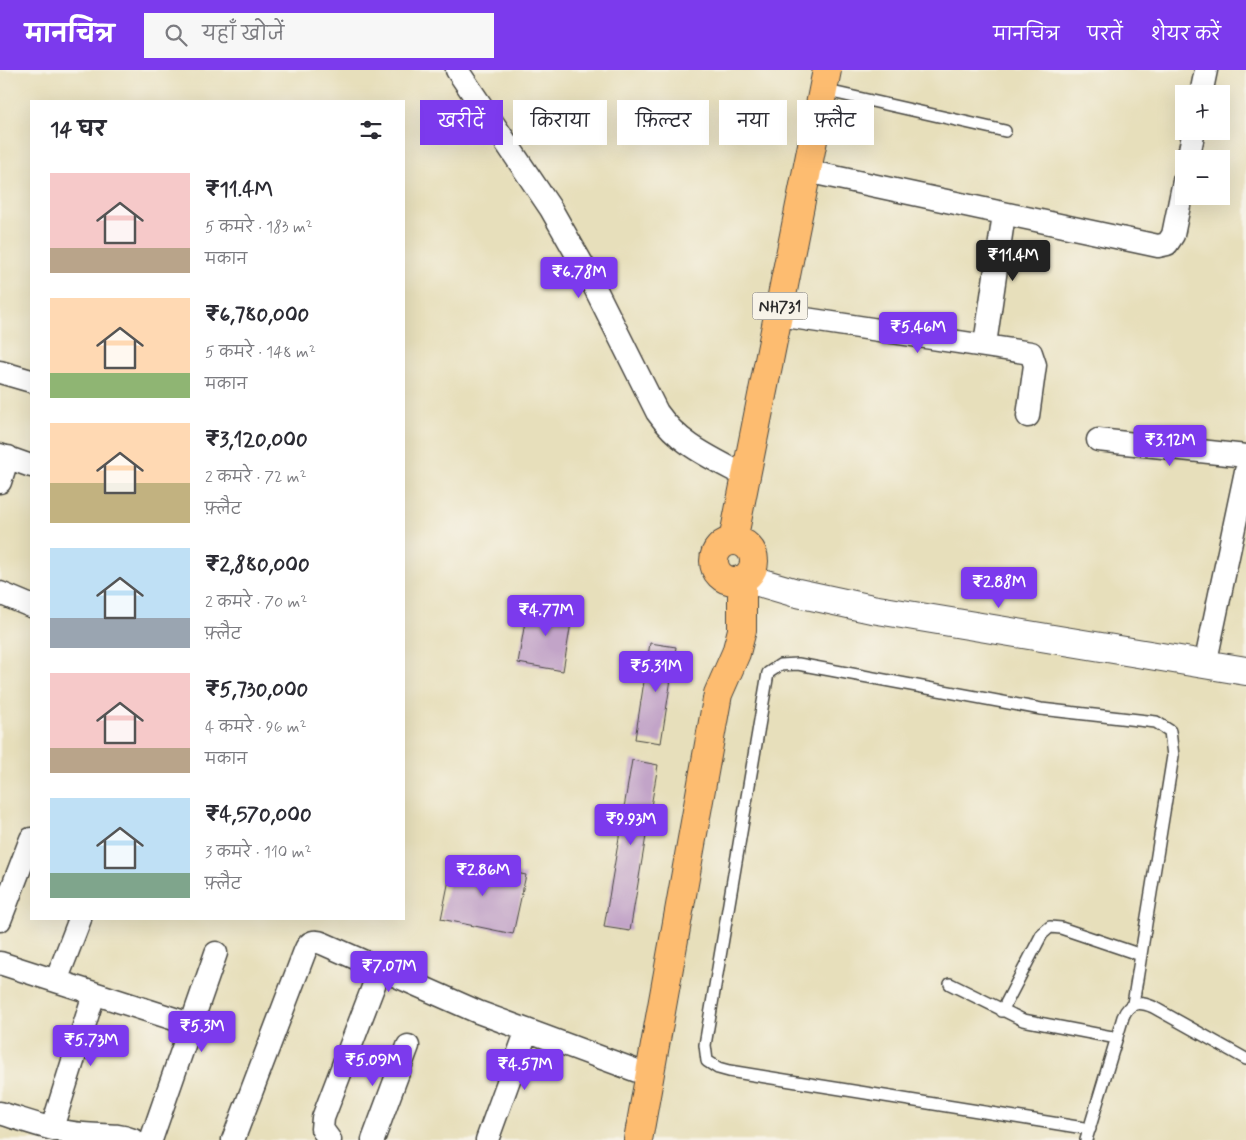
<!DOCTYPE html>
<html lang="hi">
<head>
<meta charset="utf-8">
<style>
  body { margin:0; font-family:Mynerve,"Playpen Sans Deva",sans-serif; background:#f7f7f7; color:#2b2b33; height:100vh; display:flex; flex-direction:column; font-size:19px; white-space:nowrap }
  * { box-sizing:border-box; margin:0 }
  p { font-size:16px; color:#7c7c81 }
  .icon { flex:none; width:28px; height:28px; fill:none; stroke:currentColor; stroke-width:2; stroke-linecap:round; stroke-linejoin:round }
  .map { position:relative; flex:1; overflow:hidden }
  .drawer { position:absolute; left:30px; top:30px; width:375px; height:820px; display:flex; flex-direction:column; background:#fff; border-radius:0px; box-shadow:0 5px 20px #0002 }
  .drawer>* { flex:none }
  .guide { position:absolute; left:420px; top:30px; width:475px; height:45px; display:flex; gap:10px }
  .tools { position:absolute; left:1175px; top:15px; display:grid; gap:10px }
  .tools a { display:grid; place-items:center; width:55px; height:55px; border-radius:0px; background:#fff; box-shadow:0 5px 20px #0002; font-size:25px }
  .price { position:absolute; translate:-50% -42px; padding:0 11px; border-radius:5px; background:#7c3aed; color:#fff; font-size:16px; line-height:32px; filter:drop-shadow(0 1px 2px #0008) }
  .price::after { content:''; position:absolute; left:50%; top:30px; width:15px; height:11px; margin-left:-8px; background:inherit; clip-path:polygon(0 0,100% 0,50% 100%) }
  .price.current { background:#222; color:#fff }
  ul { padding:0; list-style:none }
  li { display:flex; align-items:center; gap:15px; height:125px; padding:0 20px }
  li span { display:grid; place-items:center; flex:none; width:140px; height:100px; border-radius:0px; color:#555 }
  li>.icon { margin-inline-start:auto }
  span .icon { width:60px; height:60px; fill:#fffc; stroke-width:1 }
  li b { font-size:21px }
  h2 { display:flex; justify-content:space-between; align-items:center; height:60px; padding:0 20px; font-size:21px }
  .chip { padding:0 18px; border-radius:0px; background:#fff; box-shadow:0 5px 20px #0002; font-size:18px; line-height:45px }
  .chip.current { background:#7c3aed; color:#fff }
  header { display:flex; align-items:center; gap:30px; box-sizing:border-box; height:70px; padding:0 25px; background:#7c3aed; color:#fff }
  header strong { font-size:24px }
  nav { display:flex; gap:28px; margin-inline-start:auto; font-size:18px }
  .search { width:350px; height:45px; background:#f7f7f7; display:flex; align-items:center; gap:12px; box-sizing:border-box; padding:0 18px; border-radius:0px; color:#7c7c81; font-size:19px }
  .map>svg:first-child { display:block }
</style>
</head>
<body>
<header>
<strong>मानचित्र</strong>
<div class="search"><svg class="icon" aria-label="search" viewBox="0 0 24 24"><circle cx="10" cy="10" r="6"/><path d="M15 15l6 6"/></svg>यहाँ खोजें</div>
<nav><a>मानचित्र</a><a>परतें</a><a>शेयर करें</a></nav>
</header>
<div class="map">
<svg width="1246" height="1070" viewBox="0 0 1246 1070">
  <rect width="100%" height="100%" fill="#f7f3e8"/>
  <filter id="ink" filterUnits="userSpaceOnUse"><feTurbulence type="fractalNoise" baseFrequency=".02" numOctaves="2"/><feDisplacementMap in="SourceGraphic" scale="10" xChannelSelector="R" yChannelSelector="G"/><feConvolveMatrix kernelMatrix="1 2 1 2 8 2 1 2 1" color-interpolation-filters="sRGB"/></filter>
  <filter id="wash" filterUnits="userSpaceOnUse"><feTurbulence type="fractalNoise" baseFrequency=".0096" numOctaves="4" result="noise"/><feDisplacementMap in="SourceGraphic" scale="20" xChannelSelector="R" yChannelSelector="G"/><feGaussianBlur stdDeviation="1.12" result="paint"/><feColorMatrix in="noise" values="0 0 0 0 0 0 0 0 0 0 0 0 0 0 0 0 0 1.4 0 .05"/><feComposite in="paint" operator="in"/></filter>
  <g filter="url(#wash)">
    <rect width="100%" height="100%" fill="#e7dfbb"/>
    <g id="blocks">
      <path fill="#c2a4c8" d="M528 534 573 541 563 601 518 593Z
        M650 573 676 577 661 673 635 669Z
        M632 690 658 695 630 861 604 857Z
        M453 790 526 805 513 864 441 849Z"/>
    </g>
  </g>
  <g filter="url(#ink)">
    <use href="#blocks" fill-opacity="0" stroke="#474641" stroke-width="1"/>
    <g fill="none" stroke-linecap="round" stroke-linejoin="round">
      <g stroke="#474641" stroke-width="14">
        <path id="service" d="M823 20 1005 61
          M950 914 1023 950 1117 968
          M1002 941 1042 864 1050 857 1061 858 1141 885
          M1090 1059 729 1001 718 998 707 991 705 975 768 603 780 595 798 594 1041 639 1156 652 1170 661 1173 686 1133 934
          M1086 1070 1123 947C1129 932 1139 931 1153 937L1246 989"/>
      </g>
      <g stroke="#474641" stroke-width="25">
        <path id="minor" d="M457 0 551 139 589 206 657 342C680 375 710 387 745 406
          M1201 24 1206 0
          M1188 89 1194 61
          M806 101 1158 176 1167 174 1173 165 1184 111
          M779 245 1031 283 1035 295 1028 346
          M985 274 1004 144
          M0 302 31 311
          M1098 370 1246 386
          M0 385 31 396
          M0 412 8 387
          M0 523 31 536
          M1205 595 1246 401
          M0 850 31 769
          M0 893 193 955
          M56 911 80 849
          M0 1043C27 1051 55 1062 83 1064 102 1066 115 1063 133 1070
          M52 1058 94 924
          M151 1070 216 883
          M233 1070 305 881C309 871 315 870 324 874L478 942 648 1005
          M330 1070 322 1059 323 1048 380 899
          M373 1070 408 976
          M487 1070 527 960"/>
      </g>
      <g stroke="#474641" stroke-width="30">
        <path id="tertiary" d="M745 508 793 522 872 539 1246 601"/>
      </g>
      <g stroke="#474641" stroke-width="30">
        <path id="trunk" d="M733 471 827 0
          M714 491a20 20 0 1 1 40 0a20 20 0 1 1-40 0Z
          M638 1070 718 624 736 583 742 560V509"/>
      </g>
      <use href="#service" stroke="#fff" stroke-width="11"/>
      <use href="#minor" stroke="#fff" stroke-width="22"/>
      <use href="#tertiary" stroke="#fff" stroke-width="28"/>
      <use href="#trunk" stroke="#fdbc70" stroke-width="28"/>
    </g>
  </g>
  <g text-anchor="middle" stroke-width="4" stroke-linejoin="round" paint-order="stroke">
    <rect fill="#f7f3e8" stroke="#686764" stroke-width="1" x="752.5" y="222.5" width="55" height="27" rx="4"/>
    <g font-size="16" font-weight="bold" fill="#2b2b2b">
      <text x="780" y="242">NH731</text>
    </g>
  </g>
</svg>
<div class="tools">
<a>+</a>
<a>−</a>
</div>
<b class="price current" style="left:1013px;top:212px">₹11.4M</b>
<b class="price" style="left:579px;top:229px">₹6.78M</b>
<b class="price" style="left:918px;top:284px">₹5.46M</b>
<b class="price" style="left:1170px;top:397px">₹3.12M</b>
<b class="price" style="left:999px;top:539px">₹2.88M</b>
<b class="price" style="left:546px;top:567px">₹4.77M</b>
<b class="price" style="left:656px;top:623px">₹5.31M</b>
<b class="price" style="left:631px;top:776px">₹9.93M</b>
<b class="price" style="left:483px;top:827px">₹2.86M</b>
<b class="price" style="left:389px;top:923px">₹7.07M</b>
<b class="price" style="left:202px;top:983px">₹5.3M</b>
<b class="price" style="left:91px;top:997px">₹5.73M</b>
<b class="price" style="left:373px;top:1017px">₹5.09M</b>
<b class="price" style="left:525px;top:1021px">₹4.57M</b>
<div class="guide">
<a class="chip current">खरीदें</a>
<a class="chip">किराया</a>
<a class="chip">फ़िल्टर</a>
<a class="chip">नया</a>
<a class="chip">फ़्लैट</a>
</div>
<section class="drawer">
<h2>14 घर<svg class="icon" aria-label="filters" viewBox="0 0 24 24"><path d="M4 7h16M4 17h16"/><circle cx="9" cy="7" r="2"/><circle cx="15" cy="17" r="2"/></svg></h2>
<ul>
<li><span style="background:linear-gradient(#f6c9c9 75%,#b9a48a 0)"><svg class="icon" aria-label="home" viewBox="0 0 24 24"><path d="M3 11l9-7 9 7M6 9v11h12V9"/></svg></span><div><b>₹11.4M</b><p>5 कमरे · 183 m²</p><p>मकान</p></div></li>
<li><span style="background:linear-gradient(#ffd9b3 75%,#8fb573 0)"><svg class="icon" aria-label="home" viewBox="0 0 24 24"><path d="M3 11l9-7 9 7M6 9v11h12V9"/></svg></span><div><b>₹6,780,000</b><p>5 कमरे · 148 m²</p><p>मकान</p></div></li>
<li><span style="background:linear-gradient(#ffd9b3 60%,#c2b280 0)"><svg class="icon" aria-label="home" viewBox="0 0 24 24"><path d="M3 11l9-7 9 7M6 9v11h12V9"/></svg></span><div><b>₹3,120,000</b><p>2 कमरे · 72 m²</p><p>फ़्लैट</p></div></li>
<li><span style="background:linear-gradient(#bfe0f5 70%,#9aa5b1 0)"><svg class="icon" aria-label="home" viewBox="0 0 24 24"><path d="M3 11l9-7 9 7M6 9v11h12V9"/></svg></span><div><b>₹2,880,000</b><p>2 कमरे · 70 m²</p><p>फ़्लैट</p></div></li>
<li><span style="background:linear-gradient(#f6c9c9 75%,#b9a48a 0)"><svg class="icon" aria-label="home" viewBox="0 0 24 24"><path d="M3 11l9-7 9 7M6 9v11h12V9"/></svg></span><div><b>₹5,730,000</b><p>4 कमरे · 96 m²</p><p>मकान</p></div></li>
<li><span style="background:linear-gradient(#bfe0f5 75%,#7fa58c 0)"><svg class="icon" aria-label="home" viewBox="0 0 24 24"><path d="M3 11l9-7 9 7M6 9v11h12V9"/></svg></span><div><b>₹4,570,000</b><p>3 कमरे · 110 m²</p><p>फ़्लैट</p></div></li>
</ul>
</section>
</div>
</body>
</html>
